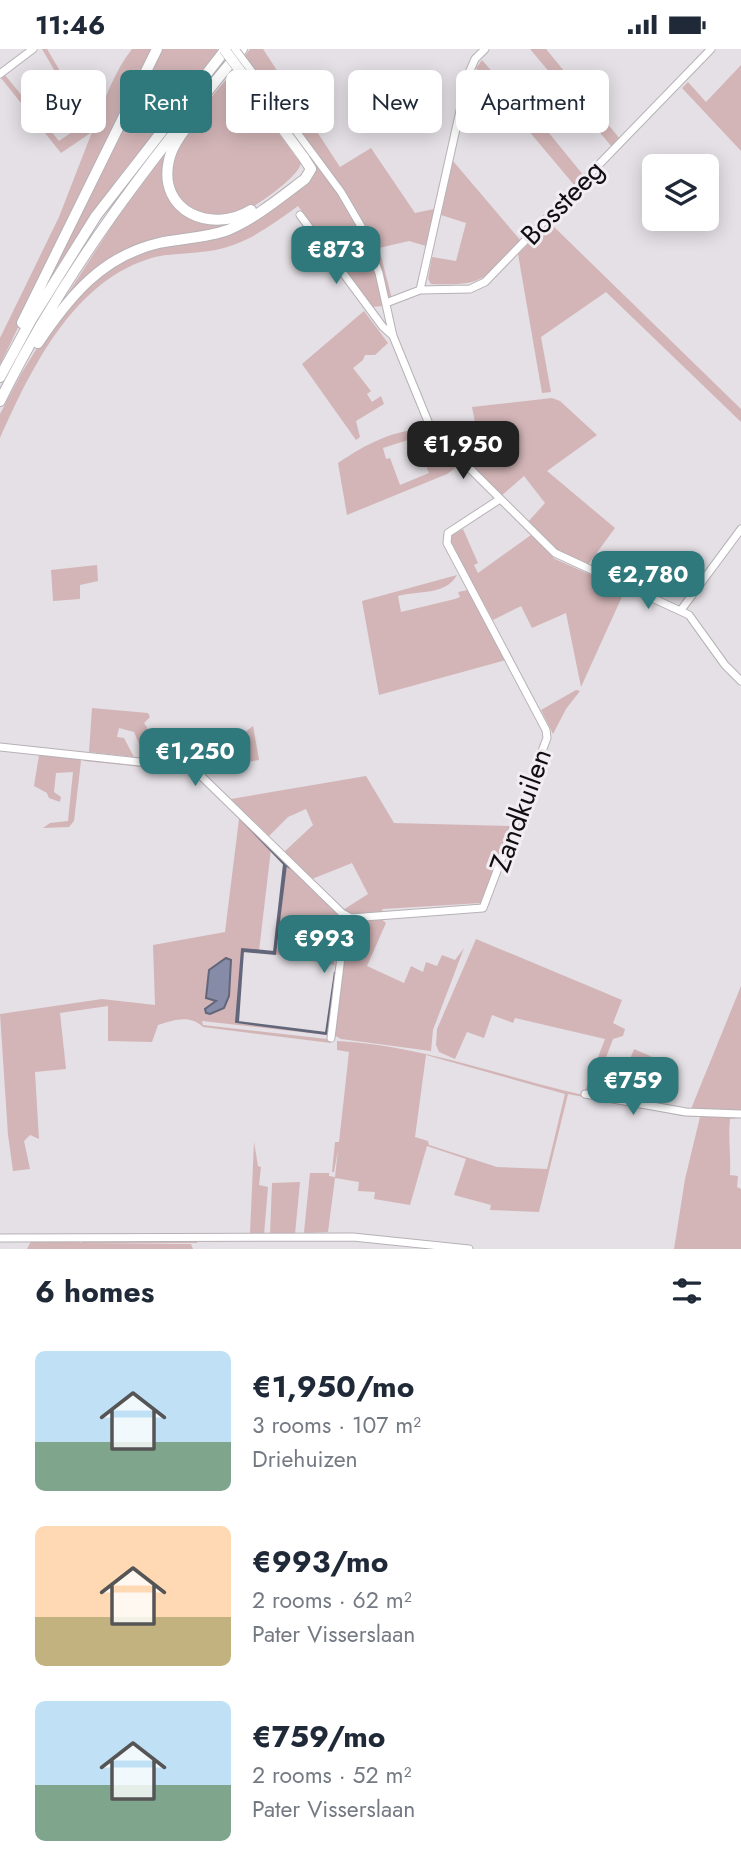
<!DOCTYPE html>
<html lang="en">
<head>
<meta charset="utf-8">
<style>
  body { margin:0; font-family:Jost,sans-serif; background:#f2f2f3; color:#1f2937; height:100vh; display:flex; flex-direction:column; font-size:26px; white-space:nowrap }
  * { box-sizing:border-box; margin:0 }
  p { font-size:23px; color:#747a83 }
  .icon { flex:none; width:38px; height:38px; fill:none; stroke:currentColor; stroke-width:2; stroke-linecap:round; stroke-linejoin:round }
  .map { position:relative; height:1200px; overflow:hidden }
  .sheet { display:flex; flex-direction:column; background:#fff; flex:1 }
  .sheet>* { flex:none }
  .guide { position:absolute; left:21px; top:21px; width:700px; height:63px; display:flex; gap:14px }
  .fabs { position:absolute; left:642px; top:105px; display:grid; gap:14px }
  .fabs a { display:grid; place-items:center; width:77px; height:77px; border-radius:10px; background:#fff; box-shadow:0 4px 18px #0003; font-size:35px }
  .price { position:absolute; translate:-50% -60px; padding:0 16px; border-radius:14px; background:#2f787c; color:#fff; font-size:23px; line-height:46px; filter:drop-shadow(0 2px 4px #0008) }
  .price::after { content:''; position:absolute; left:50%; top:42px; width:21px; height:16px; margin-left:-10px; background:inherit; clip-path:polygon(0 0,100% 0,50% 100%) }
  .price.selected { background:#222; color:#fff }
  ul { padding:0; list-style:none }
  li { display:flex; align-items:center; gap:21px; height:175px; padding:0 35px }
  li span { display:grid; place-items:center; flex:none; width:196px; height:140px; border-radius:10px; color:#555 }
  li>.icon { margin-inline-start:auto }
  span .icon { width:84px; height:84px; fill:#fffc; stroke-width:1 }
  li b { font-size:30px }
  h2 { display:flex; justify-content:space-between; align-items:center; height:84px; padding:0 35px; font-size:30px }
  .pill { padding:0 24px; border-radius:10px; background:#fff; box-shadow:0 4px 18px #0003; font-size:24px; line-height:63px }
  .pill.selected { background:#2f787c; color:#fff }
  .status { display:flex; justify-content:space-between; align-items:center; height:49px; padding:0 35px; background:#fff; direction:ltr }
  .status svg { height:19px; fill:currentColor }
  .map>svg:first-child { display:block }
</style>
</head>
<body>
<div class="status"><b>11:46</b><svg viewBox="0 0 49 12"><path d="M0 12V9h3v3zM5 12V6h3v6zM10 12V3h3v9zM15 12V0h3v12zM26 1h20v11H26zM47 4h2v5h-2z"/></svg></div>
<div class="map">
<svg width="741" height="1200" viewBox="0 0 741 1200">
  <rect width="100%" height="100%" fill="#e4e0e5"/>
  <path fill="#d3b5b7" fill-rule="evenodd" d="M42 0H47L93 78C105 51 114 23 132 0H152L0 316V289L59 168 92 83 61 104 1 29 5 26 59 92 85 74Z
    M159 0H217L219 3 118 129 47 233Z
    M250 0H263L340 118 371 99 415 164 434 160 426 197 409 192 379 199 392 250 387 247 360 168 351 153 244 8Z
    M530 0H546L620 90 612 98Z
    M482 11 495 26 500 24 584 127 575 137 476 19Z
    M741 16V102L682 39 688 33 706 53Z
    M233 22 301 114C299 129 243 168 227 169 215 169 200 163 188 161 184 154 175 146 172 139 159 103 212 49 233 22Z
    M176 90 166 114 180 160 232 173V177L128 203 52 269 117 169Z
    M453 112 521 192C484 230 486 237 431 235L428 230 432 208 456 212 466 174 441 166Z
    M316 115C348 158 378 200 382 257L372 258 298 157C270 177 245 197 209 202 191 205 173 204 155 208 74 230 32 318 0 389V365L21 325 37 299 87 235 137 204 204 189 295 141 314 127Z
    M550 174 741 360V373L606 243 541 288 551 343 542 344 518 205Z
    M364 262 388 294 375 306H365L363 311 353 319 371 342 367 345 372 353 381 347 384 355 356 372 360 388 356 391 302 315Z
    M552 349 560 352 597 386 547 422 615 479 587 517 560 505 527 474 545 454 524 427 501 447 465 410 481 404 472 358Z
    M427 379 459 416 447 425 347 466 338 414C368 394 391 382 427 379ZM414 389 429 424 400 436 390 409 386 410 383 399Z
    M463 480 478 514 474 516 478 524 531 486 555 510 625 541 581 638 566 564 532 579 521 557 493 571 449 492 450 487Z
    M97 516 98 532 80 536V550L53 552 51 521Z
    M457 526C445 547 419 541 398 547L401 563 455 550 460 548 458 543 468 541 506 611 379 646 362 552Z
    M576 641 580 642 566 660 553 685 541 661Z
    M92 659 148 664 150 668 144 674 169 712 145 709 134 683 119 679 117 688 124 689 134 708 89 703Z
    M253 677 259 711 201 721 198 718Z
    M39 706 79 708 81 712 74 772 69 778 43 779 50 774 68 772 73 723 56 724 54 743 61 748 60 753 49 749 47 744 34 737Z
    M85 710 191 720 343 869 330 983 327 986 202 972 203 976 327 990 331 994 203 978C190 965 173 971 158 976L152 993 108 992V957L60 964 66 1020 35 1023 39 1090 30 1086 24 1092 30 1120 13 1122 8 1086 0 965 102 950 155 956 153 896 225 883 239 770 258 787 192 723 84 712ZM271 800 287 815 274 905 334 916 339 869 295 823 341 871 329 980 326 985 236 973 242 900 259 902ZM228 909 231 912 227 953 224 959 205 960 215 955 216 952 206 949 209 921Z
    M366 727 394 774 511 777 481 854 383 860 381 864 348 866 343 861 368 845 352 814 312 830 284 803 313 776 306 760 288 768 269 787 231 750Z
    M380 869 386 874 367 917 404 934 411 917 423 923 426 913 437 917 442 906 455 911 464 899 433 981 431 1002 341 990 334 986 347 872Z
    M476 890 622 951 613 974 625 980 623 987 613 990 593 1043 585 1042 605 990 515 969 513 974 492 966 484 989 467 983 455 1010 439 1003 436 996 437 980Z
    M741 937V1061L691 1060Z
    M337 992C416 996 489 1023 566 1042 624 1056 682 1062 741 1066V1069L730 1070C728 1090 731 1106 730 1126L738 1127 737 1138 741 1140V1200H674L685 1130 700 1068 682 1067 568 1045 539 1163 490 1161 491 1156 454 1146 466 1110 427 1097 410 1156 374 1150 375 1143 358 1142 359 1133 335 1129 328 1183 306 1184 329 1185 306 1186 304 1183 310 1124H329V1127L335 1128 338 1101 334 1123H332L335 1093H339L349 1003 337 1001ZM426 1006 565 1045 547 1120 497 1118 429 1096 428 1092 415 1088Z
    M634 1000 657 1010 640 1053 618 1048 617 1044Z
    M254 1093 258 1117 261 1118 259 1136 268 1138 264 1186 149 1187 147 1185H250L261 1184H250Z
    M300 1133 295 1185 270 1186 272 1134Z
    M78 1191 80 1194 85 1191 198 1192 197 1194H85L191 1195 193 1200H27L31 1192Z"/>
  <path fill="#868ca8" stroke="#62667a" stroke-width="2" d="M238 767 290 819 286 816 275 905 243 902 238 973 326 984 335 923 329 980 326 985 236 973 242 900 274 903 284 815Z
    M226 909 231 911 229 947 224 959 210 965 206 964 205 960 216 952 206 949 209 921Z"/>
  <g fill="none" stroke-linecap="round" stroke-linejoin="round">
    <g stroke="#b6b1b6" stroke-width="9">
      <path id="minor" d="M247 16 341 143 362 179 379 224 393 287 429 375 440 390 555 504 689 566 725 616 741 632
        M0 25 33 0
        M300 166 383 278 393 287
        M420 241 468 26 475 10 485 0
        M386 254 420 241 470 240 485 233 711 0
        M681 561 741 480
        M0 698 186 718 196 722 342 864 351 869 483 859 547 689 546 681 447 494 448 484 500 450
        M331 989 346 867
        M585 1045 686 1063 741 1065
        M0 1189 353 1188 469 1200"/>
    </g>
    <g stroke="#b6b1b6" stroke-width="11">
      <path id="major" d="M241 23 304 109"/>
    </g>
    <g stroke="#b6b1b6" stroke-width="12">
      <path id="highway" d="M190 74C181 85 172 97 169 111 157 163 212 185 251 161
        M22 274 157 0
        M38 294C69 248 102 207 159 194 182 189 206 189 228 181 256 169 281 148 305 130L311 120 304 109
        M0 328 31 271 96 167 226 0
        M0 352C64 222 150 111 242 0"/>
    </g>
    <use href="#minor" stroke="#fff" stroke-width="7"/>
    <use href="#major" stroke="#fff" stroke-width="10"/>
    <use href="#highway" stroke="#fff" stroke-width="10"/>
    <g stroke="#b6b1b6" stroke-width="9" stroke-linecap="butt">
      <path id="minor-bridge" d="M235 0 247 16"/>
    </g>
    <g stroke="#b6b1b6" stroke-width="11" stroke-linecap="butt">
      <path id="major-bridge" d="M224 0 241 23"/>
    </g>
    <use href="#minor-bridge" stroke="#fff" stroke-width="7"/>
    <use href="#major-bridge" stroke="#fff" stroke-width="10"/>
  </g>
  <g text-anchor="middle" stroke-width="6" stroke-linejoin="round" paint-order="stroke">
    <g font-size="28" fill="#0f0d0f" stroke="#f2edf2">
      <text transform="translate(562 153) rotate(-46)" y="10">Bossteeg</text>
      <text transform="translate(520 761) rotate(-70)" y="10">Zandkuilen</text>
    </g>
  </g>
</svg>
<div class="fabs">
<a><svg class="icon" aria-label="layers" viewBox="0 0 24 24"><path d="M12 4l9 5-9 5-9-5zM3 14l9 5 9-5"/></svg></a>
</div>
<b class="price" style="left:336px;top:237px">€873</b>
<b class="price selected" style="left:463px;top:432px">€1,950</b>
<b class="price" style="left:648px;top:562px">€2,780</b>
<b class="price" style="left:195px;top:739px">€1,250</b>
<b class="price" style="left:324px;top:926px">€993</b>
<b class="price" style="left:633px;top:1068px">€759</b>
<div class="guide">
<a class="pill">Buy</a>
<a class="pill selected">Rent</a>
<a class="pill">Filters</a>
<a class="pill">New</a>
<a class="pill">Apartment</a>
</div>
</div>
<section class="sheet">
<h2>6 homes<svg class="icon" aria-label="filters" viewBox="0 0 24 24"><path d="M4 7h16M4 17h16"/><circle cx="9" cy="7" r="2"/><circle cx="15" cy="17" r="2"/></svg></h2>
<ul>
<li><span style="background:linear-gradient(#bfe0f5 65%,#7fa58c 0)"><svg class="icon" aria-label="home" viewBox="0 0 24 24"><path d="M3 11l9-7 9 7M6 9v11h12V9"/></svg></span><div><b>€1,950/mo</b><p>3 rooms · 107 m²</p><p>Driehuizen</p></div></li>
<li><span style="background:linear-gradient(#ffd9b3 65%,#c2b280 0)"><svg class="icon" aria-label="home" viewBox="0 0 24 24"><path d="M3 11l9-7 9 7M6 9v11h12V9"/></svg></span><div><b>€993/mo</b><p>2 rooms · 62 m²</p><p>Pater Visserslaan</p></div></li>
<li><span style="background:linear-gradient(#bfe0f5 60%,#7fa58c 0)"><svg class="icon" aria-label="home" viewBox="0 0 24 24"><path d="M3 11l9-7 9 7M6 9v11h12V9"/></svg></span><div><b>€759/mo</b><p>2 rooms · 52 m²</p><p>Pater Visserslaan</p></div></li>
</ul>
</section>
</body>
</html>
